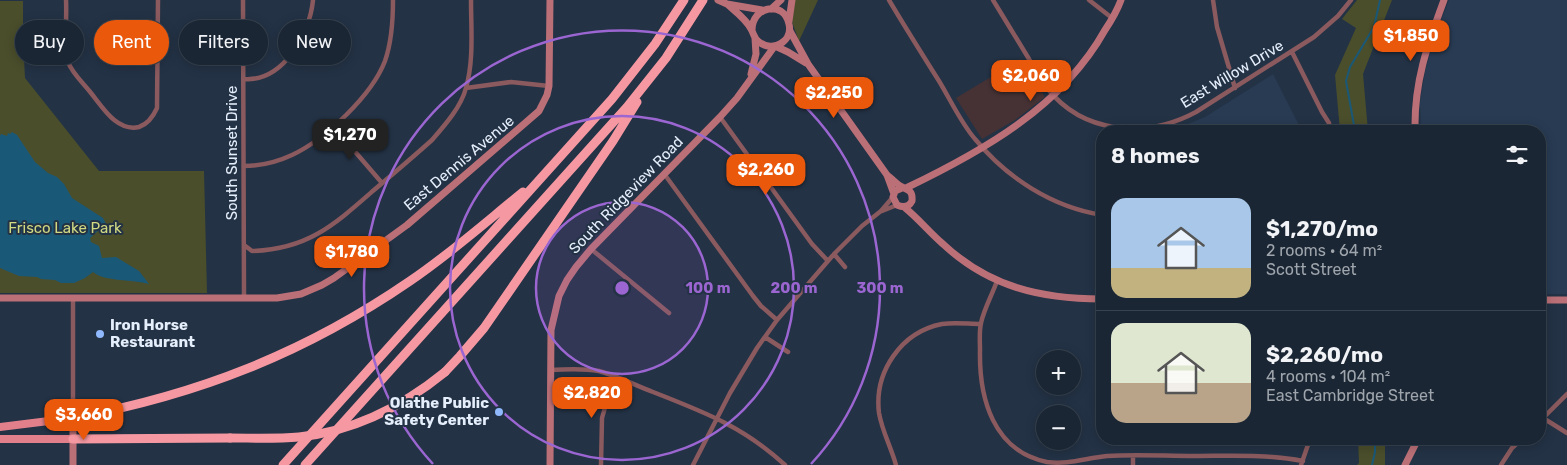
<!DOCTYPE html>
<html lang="en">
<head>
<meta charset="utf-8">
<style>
  body { margin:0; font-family:Rubik,sans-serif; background:#273240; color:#f1f3f6; height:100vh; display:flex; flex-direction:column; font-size:19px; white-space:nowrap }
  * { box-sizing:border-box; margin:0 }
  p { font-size:16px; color:#9fa5ac }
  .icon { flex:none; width:28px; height:28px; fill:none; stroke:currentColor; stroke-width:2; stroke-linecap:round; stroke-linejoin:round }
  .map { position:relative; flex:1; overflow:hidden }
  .side { position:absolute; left:1096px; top:125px; width:450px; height:320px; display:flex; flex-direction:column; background:#1a2634; border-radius:20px; box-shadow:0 2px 12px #0003,0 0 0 1px #38434f }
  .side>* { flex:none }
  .hud { position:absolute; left:15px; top:20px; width:475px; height:45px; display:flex; gap:10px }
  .fabs { position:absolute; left:1036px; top:350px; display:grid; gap:10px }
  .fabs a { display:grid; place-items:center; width:45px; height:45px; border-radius:50%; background:#1a2634; box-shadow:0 2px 12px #0003,0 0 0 1px #38434f; font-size:25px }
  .price { position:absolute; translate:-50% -42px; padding:0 11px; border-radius:10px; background:#ea580c; color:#fff; font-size:16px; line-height:32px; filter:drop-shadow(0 1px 2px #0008) }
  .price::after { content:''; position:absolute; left:50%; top:30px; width:15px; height:11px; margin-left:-8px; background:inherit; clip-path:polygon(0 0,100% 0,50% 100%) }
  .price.current { background:#222; color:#fff }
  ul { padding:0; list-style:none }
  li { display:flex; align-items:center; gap:15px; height:125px; padding:0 15px }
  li+li { border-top:1px solid #38434f }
  li span { display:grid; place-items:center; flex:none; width:140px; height:100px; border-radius:15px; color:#555 }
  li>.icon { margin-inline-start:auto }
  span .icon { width:60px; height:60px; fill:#fffc; stroke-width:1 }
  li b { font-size:21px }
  h2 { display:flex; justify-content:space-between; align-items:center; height:60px; padding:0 15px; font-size:21px }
  .tag { padding:0 18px; border-radius:22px; background:#1a2634; box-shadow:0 2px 12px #0003,0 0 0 1px #38434f; font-size:18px; line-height:45px }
  .tag.current { background:#ea580c; color:#fff }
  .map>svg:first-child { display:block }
</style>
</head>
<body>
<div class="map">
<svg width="1567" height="465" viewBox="0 0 1567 465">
  <rect width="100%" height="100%" fill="#233245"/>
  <path fill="#463234" d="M1021 59 1045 97 1015 120 982 139 956 98Z"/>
  <path fill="#283b53" d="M1449 0H1567V294H1540V131H1421L1420 101 1425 72 1433 41Z
    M1273 74 1302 131H1173V130L1205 117Z"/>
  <path fill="#4a4e2b" d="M795 0H818L799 41 792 22Z
    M1357 0H1392L1363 74 1368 131H1340L1335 75 1356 28 1342 19Z
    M0 1H23V39L25 78 99 171H204L207 293H0Z
    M1358 439H1385V465H1357L1359 463Z"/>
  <path fill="#1a5878" d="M12 132 17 135 35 162 48 173 57 177 64 184 72 198 103 218 106 224 90 238 91 242 99 246 102 258 116 257 139 271 149 284C133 279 105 282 93 272L85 278 74 283H61L55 280 41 279 37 277 19 276 0 268V136L1 134 7 136 8 133 10 134Z"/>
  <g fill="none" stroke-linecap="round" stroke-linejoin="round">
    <path stroke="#1a5878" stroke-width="2" d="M1355 131 1346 81 1350 67 1374 27 1380 0
      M1372 465 1375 452V439"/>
    <path stroke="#8a5a5e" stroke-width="4.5" d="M66 0C67 16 64 49 68 62 72 73 84 84 91 93 103 108 117 132 139 127 148 124 153 117 157 108L158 0
      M243 0 244 298
      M889 0C905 27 922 54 939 81 950 99 961 123 975 139 1007 178 1052 207 1102 215
      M993 0C1005 20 1017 39 1029 59 1034 68 1040 79 1047 88 1083 134 1146 139 1196 112L1314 37 1338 16 1351 0
      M1089 0 1112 18
      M1213 0 1217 27 1235 88
      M1292 52 1322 112 1329 123
      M244 79C283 82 310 34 313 0
      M466 88 511 82 549 86
      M720 117 812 244 828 261
      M333 126 382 183
      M244 166C261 166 277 162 292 155 326 139 372 95 385 61 392 41 393 21 393 0
      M665 175 753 296 761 306 777 320
      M882 211 897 205
      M244 245 252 251C308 249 334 225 374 190 393 174 413 157 432 140 445 125 461 107 466 88 474 60 471 29 471 0
      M591 249 669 313
      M834 254 845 267
      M997 281C992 295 984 309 981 323 979 332 980 341 980 350 979 398 993 451 1047 462 1068 465 1086 458 1107 456 1135 454 1165 456 1194 456 1231 456 1267 454 1303 461
      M73 298V418
      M765 337 788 352
      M550 370C566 369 583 368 599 371 617 376 635 385 653 392 704 412 744 427 785 465
      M1543 418 1567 433
      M1540 421 1567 394
      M601 465 602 418 614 376
      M693 465 730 393 757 348 777 320 834 254 862 226 881 211 893 197
      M896 465C891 447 882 431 879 413 874 372 901 332 942 324 955 322 968 324 981 324
      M1133 465V456
      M1301 465 1310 439
      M1501 465 1512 448 1522 439"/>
    <path stroke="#bb7077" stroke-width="7" d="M718 0 727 4 762 10
      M727 4C736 12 746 19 751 29 754 34 754 39 759 42 773 53 793 41 789 24 784 0 752 6 752 30
      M771 9 781 0
      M789 21 792 0
      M790 31 808 64 887 175 894 194
      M775 46 788 52 806 63
      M751 74 756 54 755 38
      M1415 131C1414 82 1427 46 1444 0
      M887 175C891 178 896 183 900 186 908 190 913 190 912 201 909 207 904 208 897 205L893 197 895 191 902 188
      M906 188C983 151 1062 107 1105 30 1111 21 1117 11 1121 0
      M904 207C918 218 929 232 943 244 989 287 1041 299 1102 299
      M0 298H277L301 294 322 285 334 278 407 225 539 111 547 95 549 86 550 0
      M1540 300H1567
      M73 418V465
      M550 465 551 330 559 296 567 280 576 267 591 249 720 117 737 98 774 47
      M1405 465 1418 439"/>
    <path stroke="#e1808b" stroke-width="8" d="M0 427 73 418
      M0 439H73"/>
    <path stroke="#f698a1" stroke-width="9" d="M445 372 460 356 484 328 613 141 637 102
      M73 418C198 395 305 353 410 281 450 254 486 222 523 192
      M73 439 230 438
      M283 465 612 99 655 44 684 0
      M305 465 627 107 666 58 703 0"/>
    <path stroke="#f698a1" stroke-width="9" d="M230 438C253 438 276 439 299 437 355 431 402 407 445 372"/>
  </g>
  <circle cx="622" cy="288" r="86" fill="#9b66d1" fill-opacity=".12"/>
  <g fill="none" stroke="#9b66d1" stroke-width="2.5">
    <circle cx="622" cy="288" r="86"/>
    <circle cx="622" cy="288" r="172"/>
    <path d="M433 464A258 258 0 1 1 811 464"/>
  </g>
  <g fill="#8fb8fd" stroke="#233245" stroke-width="2">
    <circle cx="100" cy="334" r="5"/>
    <circle cx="499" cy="412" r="5"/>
  </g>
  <g text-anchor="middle" stroke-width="4" stroke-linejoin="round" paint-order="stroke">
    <g font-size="15" fill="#e5eefb" stroke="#233245">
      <text transform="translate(1232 74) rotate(-31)" y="5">East Willow Drive</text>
      <text transform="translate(232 153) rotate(-90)" y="5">South Sunset Drive</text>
      <text transform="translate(459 163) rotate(-40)" y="5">East Dennis Avenue</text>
      <text transform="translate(626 195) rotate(-46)" y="5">South Ridgeview Road</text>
    </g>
    <g font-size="15" fill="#d0d982" stroke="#233245">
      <text x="65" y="233">Frisco Lake Park</text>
    </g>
    <g font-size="15" font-weight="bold" fill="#e5eefb" stroke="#233245" text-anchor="start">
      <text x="110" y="330">Iron Horse<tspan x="110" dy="17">Restaurant</tspan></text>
      <text x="489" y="408" text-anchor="end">Olathe Public<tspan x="489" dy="17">Safety Center</tspan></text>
    </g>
  </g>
  <circle cx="622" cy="288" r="8" fill="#9b66d1" stroke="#233245" stroke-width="2.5"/>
  <g font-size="15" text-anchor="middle" font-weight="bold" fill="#9b66d1" stroke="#233245" stroke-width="4" stroke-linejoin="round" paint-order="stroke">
    <text x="708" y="293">100 m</text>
    <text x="794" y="293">200 m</text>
    <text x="880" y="293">300 m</text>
  </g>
</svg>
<div class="fabs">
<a>+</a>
<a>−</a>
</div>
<b class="price" style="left:1411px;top:62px">$1,850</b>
<b class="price" style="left:1031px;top:102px">$2,060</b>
<b class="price" style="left:834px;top:119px">$2,250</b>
<b class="price current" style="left:350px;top:161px">$1,270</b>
<b class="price" style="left:766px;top:196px">$2,260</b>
<b class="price" style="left:352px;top:278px">$1,780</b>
<b class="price" style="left:592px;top:419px">$2,820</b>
<b class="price" style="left:84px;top:441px">$3,660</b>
<div class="hud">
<a class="tag">Buy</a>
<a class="tag current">Rent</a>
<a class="tag">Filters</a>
<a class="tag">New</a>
</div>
<section class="side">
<h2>8 homes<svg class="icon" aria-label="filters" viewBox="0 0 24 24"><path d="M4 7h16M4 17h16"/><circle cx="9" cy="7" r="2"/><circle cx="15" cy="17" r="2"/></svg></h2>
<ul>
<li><span style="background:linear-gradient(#a9c7e8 70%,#c2b280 0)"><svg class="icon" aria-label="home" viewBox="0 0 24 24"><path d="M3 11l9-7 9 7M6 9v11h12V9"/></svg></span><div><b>$1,270/mo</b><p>2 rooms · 64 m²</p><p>Scott Street</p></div></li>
<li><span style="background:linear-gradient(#dfe7d0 60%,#b9a48a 0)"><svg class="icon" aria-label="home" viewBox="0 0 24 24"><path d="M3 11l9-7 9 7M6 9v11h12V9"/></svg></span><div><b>$2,260/mo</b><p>4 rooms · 104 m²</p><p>East Cambridge Street</p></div></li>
</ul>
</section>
</div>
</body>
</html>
